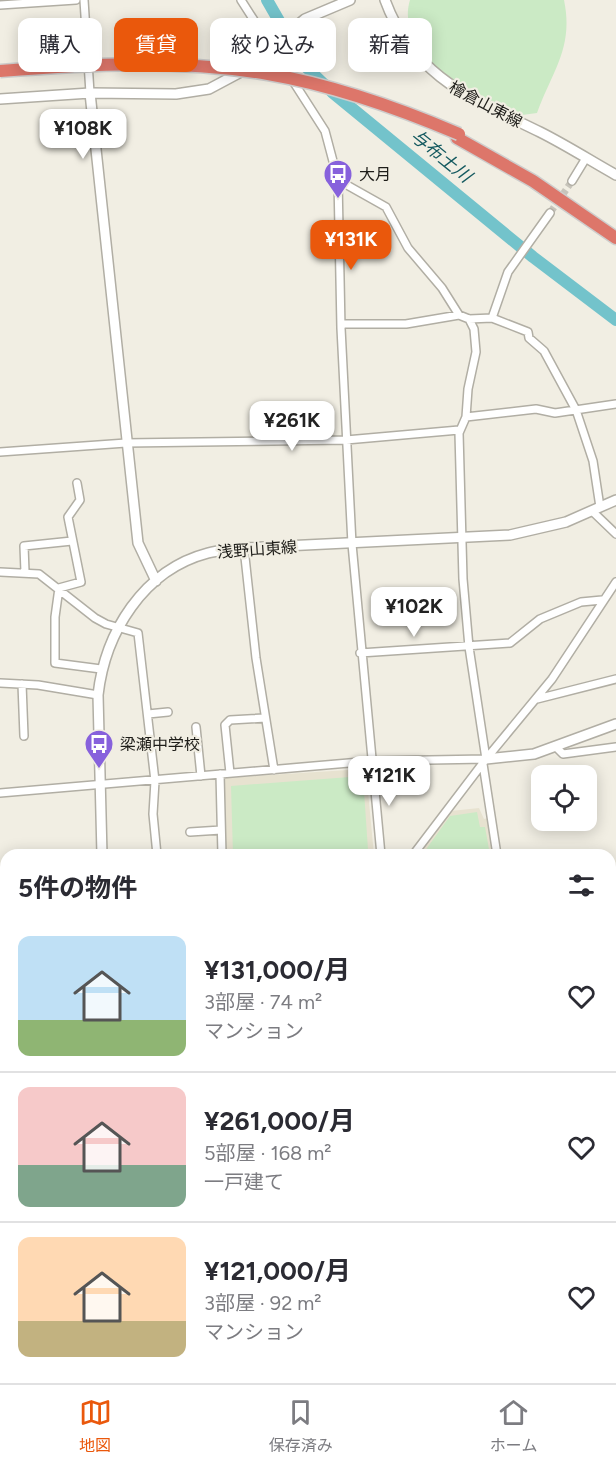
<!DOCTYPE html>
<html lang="ja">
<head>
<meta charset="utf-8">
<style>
  body { margin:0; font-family:Figtree,"Noto Sans JP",sans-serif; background:#f2f2f3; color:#2b2b33; height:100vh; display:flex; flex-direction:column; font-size:22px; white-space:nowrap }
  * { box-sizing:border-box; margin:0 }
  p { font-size:20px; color:#7c7c81 }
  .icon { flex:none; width:33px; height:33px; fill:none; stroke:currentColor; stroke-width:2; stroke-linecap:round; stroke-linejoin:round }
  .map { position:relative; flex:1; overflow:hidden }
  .sheet { position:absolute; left:0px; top:849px; width:616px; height:534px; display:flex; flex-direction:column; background:#fff; border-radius:18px 18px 0 0; box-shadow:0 3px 15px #0003 }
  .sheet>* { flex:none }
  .hud { position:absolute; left:18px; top:18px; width:580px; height:54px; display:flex; gap:12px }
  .tools { position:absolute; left:531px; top:765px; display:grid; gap:12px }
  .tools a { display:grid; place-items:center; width:66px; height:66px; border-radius:12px; background:#fff; box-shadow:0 3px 15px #0003; font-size:30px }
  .price { position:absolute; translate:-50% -51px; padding:0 14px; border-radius:12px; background:#fff; color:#222; font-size:20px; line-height:39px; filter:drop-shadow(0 2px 3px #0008) }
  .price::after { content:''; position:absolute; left:50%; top:36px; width:18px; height:14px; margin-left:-9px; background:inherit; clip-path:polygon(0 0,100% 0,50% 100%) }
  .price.selected { background:#ea580c; color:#fff }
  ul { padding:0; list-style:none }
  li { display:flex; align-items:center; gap:18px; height:150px; padding:0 18px }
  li+li { border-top:2px solid #e1e1e2 }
  li span { display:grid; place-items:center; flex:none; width:168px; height:120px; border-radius:12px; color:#555 }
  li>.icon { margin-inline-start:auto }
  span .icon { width:72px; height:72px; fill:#fffc; stroke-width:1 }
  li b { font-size:26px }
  h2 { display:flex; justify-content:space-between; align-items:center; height:72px; padding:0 18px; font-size:26px }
  .tag { padding:0 21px; border-radius:12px; background:#fff; box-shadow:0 3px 15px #0003; font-size:21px; line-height:54px }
  .tag.selected { background:#ea580c; color:#fff }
  .tabs { display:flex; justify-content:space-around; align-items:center; height:84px; border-top:2px solid #e1e1e2; background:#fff; font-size:16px; color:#7c7c81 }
  .tabs a { display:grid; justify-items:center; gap:3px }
  .tabs .selected { color:#ea580c }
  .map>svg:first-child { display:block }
</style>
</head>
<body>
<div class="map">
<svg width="616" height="1383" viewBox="0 0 616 1383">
  <rect width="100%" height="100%" fill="#f1eee3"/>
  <path fill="#e7e2d0" d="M364 769 366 770 374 855H225V778Z
    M479 808 484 819 488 818 493 855H418L451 811Z"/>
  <path fill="#cbeac5" d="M410 0H564C574 48 552 71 537 113L522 115C509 105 494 104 479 98 445 82 397 42 410 0Z
    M363 776 368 850 326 855H233L231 786Z
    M477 812 480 827H485L490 855H422L450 816Z"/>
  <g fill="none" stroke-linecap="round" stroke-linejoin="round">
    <path stroke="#73c3cb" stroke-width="12" d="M267 0 305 66 332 92 533 257 616 320
      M0 1097 6 1104
      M610 1178 616 1166
      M181 1377 184 1383
      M546 1383V1377"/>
    <path stroke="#c7c4bb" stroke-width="7" stroke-dasharray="7 3.5" stroke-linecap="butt" d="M550 213 572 181"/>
    <g stroke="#b1aea4" stroke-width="10">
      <path id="street" d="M84 0 90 93
        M241 0 325 131 338 180 341 328 352 544 381 855
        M0 5 76 0
        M338 180 386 207 408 248 442 288 459 315
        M572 181 586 158
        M492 318 508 272 550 213
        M469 319 474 329 476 352 468 389 466 417 459 433 463 579 469 647 486 759
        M341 324H406L459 315 469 319 492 318 528 332 529 338 544 351 576 410 593 461 600 507
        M466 417 536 409 555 413 616 404
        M0 452 126 443 346 440 459 430
        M77 483 80 500 68 517 81 582 59 588 55 617V663L101 669
        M592 511 616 534
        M244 548 256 658 274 770
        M0 572 39 574 95 618 106 624 138 633 155 781 153 814 157 855
        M25 572 24 546 72 541
        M360 653 510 643 540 619 581 602 602 600
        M0 683 38 685 98 695
        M22 684 24 736
        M537 699 616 679
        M148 714 168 712
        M196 727 201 776
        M555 746 563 754 616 747
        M483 764 497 855
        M230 773 225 725 230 720 265 718
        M220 774 222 855
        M0 793 372 761 486 759
        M190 832 221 830
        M413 855 486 759 552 679 616 582
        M0 1048 6 1056
        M0 1115 6 1124
        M610 1141 616 1132
        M0 1196 6 1200
        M610 1320H616
        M90 1377 91 1383
        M200 1377 203 1383
        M362 1377 363 1383
        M418 1377V1383
        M445 1377 446 1383
        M528 1383 529 1377"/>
    </g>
    <g stroke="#b1aea4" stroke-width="12">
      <path id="secondary" d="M385 0C413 77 473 99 540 132 566 145 591 161 616 175
        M90 93 138 543 156 581
        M0 99 90 93 176 94 209 89 239 73 305 19 350 0
        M486 759 534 754 616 724
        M102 855 98 695C105 633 143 570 208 553 219 550 232 550 244 548L510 535 566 522 616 500
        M610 1068 616 1067"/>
    </g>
    <g stroke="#cecdcc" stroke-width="15">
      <path id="highway" d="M457 138 533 181 616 238
        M0 1060H6
        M257 1377 260 1383"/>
    </g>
    <use href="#street" stroke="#fff" stroke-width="7"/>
    <use href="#secondary" stroke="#fff" stroke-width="9"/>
    <use href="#highway" stroke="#dd766a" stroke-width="12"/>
    <g stroke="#cecdcc" stroke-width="15" stroke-linecap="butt">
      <path id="highway-bridge" d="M0 71C89 64 179 59 268 74 333 85 398 108 459 134"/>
    </g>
    <use href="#highway-bridge" stroke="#dd766a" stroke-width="12"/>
  </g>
  <defs>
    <g id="bus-pin" transform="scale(1.5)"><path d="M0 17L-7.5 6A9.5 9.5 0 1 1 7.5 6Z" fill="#8761dc" stroke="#f1eee3"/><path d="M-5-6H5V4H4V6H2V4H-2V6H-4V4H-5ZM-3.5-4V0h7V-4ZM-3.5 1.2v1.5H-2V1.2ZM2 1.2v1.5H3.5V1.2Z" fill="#fff"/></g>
  </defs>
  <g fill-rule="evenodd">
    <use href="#bus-pin" x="338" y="174"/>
    <use href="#bus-pin" x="99" y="744"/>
  </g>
  <g text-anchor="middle" stroke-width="4.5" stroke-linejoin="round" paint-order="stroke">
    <g font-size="16" fill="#1e1d19" stroke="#f1eee3">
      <text transform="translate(486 104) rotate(28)" y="6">檜倉山東線</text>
      <text transform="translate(257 549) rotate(-4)" y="6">浅野山東線</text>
    </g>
    <g font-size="16" fill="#1e1d19" stroke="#f1eee3" text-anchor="start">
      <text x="359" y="180">大月</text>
      <text x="120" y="750">梁瀬中学校</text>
    </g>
    <g font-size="18" font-style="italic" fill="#14595f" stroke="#f1eee3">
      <text transform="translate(441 156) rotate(39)" y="6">与布土川</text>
    </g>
  </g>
</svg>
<div class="tools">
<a><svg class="icon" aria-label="locate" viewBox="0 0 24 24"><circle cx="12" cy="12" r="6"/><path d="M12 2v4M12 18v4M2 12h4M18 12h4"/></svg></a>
</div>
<b class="price" style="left:83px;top:160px">¥108K</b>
<b class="price selected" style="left:351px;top:271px">¥131K</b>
<b class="price" style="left:292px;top:452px">¥261K</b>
<b class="price" style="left:414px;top:638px">¥102K</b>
<b class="price" style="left:389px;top:807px">¥121K</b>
<div class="hud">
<a class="tag">購入</a>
<a class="tag selected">賃貸</a>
<a class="tag">絞り込み</a>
<a class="tag">新着</a>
</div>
<section class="sheet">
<h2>5件の物件<svg class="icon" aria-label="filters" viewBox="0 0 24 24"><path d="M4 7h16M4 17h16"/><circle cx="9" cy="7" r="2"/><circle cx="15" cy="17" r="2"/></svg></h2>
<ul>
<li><span style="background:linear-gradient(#bfe0f5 70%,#8fb573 0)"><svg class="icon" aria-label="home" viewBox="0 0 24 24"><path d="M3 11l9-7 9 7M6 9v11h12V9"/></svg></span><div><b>¥131,000/月</b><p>3部屋 · 74 m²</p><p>マンション</p></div><svg class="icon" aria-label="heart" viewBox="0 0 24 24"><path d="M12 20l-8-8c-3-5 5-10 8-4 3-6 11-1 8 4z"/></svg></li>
<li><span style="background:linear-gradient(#f6c9c9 65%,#7fa58c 0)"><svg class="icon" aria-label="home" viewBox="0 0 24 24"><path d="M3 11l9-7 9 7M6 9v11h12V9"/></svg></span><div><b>¥261,000/月</b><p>5部屋 · 168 m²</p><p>一戸建て</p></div><svg class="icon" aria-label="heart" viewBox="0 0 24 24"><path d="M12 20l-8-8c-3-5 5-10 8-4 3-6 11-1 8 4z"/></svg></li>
<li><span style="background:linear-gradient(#ffd9b3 70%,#c2b280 0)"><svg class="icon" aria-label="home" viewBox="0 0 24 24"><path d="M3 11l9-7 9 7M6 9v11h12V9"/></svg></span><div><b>¥121,000/月</b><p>3部屋 · 92 m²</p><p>マンション</p></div><svg class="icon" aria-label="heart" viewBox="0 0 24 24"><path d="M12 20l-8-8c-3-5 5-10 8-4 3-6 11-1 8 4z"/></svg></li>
</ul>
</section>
</div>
<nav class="tabs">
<a class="selected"><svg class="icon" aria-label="map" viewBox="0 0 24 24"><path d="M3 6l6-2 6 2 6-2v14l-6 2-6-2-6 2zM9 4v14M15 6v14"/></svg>地図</a>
<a><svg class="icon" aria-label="saved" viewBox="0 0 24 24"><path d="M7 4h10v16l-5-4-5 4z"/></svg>保存済み</a>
<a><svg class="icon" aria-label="home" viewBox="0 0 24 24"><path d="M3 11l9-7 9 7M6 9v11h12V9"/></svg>ホーム</a>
</nav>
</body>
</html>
